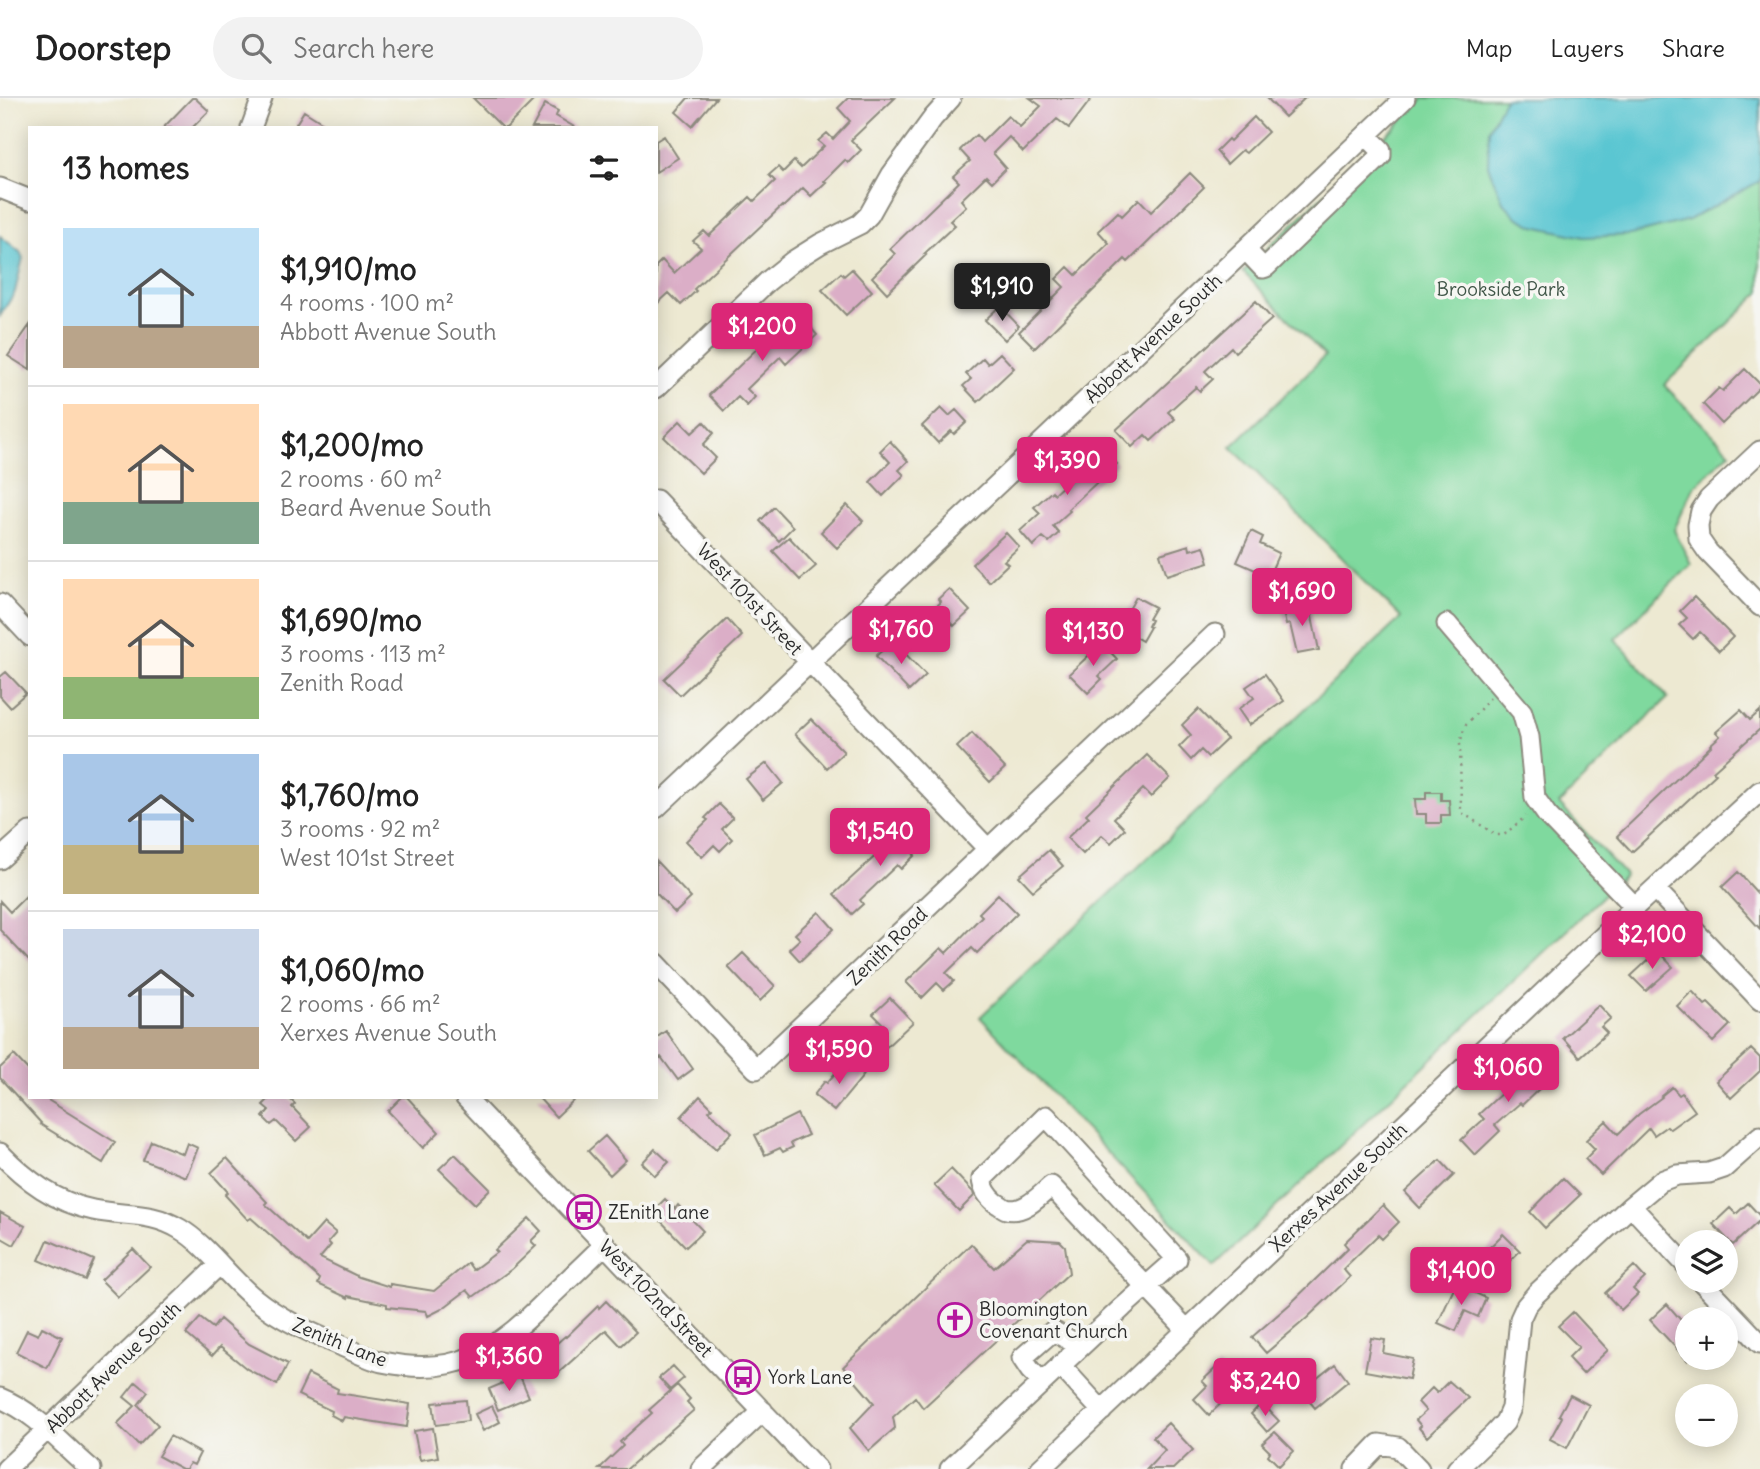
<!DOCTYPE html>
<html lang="en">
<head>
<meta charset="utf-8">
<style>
  body { margin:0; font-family:Delius,sans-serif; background:#f2f2f2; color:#222; height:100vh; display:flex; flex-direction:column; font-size:26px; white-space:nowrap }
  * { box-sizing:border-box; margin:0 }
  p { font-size:23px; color:#767676 }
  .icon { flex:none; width:38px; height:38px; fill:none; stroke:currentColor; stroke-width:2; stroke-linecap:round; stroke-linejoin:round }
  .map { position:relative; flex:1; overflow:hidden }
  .side { position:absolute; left:28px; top:28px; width:630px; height:973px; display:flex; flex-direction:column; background:#fff; border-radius:0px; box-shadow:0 4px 18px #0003 }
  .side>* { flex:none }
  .buttons { position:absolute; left:1675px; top:1132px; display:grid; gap:14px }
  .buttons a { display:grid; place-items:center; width:63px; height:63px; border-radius:50%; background:#fff; box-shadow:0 4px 18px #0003; font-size:35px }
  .price { position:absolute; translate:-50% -60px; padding:0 16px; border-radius:7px; background:#db2777; color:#fff; font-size:23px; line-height:46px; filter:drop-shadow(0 2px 4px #0008) }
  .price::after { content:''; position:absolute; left:50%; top:42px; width:21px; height:16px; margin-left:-10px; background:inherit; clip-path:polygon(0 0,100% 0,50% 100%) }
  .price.on { background:#222; color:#fff }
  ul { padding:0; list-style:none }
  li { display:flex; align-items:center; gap:21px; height:175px; padding:0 35px }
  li+li { border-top:2px solid #e0e0e0 }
  li span { display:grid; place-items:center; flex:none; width:196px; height:140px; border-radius:0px; color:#555 }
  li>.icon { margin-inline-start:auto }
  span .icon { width:84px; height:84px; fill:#fffc; stroke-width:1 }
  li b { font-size:30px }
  h2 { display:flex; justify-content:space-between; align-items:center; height:84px; padding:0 35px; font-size:30px }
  header { display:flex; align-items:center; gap:42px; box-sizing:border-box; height:98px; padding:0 35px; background:#fff; border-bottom:2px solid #e0e0e0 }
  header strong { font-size:33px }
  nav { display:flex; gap:38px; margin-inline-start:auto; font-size:24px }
  .search { width:490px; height:63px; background:#f2f2f2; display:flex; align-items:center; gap:18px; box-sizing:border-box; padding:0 24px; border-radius:38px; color:#767676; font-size:26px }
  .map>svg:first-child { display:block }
</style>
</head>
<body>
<header>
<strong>Doorstep</strong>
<div class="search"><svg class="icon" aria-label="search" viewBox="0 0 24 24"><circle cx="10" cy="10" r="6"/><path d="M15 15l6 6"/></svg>Search here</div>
<nav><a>Map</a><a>Layers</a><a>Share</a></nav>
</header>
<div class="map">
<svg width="1760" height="1371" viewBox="0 0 1760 1371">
  <rect width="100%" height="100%" fill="#f6f6f2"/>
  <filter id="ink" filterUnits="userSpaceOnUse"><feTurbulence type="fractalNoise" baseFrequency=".0143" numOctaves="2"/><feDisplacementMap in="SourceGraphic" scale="14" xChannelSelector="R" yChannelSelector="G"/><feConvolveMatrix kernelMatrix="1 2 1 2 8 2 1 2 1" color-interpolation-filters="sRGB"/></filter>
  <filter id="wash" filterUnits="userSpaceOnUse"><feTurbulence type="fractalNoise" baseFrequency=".00686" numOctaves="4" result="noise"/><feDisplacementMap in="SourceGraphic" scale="28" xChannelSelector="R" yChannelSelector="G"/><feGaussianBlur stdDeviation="1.57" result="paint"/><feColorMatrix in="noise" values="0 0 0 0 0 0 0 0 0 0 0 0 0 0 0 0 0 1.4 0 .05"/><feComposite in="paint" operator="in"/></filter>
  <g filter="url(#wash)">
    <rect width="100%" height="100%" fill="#ede9d2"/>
    <path fill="#7fd99e" stroke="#558264" stroke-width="2" d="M1425 0H1760V195L1664 287 1730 354 1694 389 1674 432 1691 466 1615 541 1668 600 1559 706 1625 777 1214 1168 980 919 1401 520 1231 349 1325 258 1243 174Z"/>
    <path fill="#5ac6d2" stroke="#42787e" stroke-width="2" d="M1505 0H1760V83L1689 122 1630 137 1584 139 1534 128 1517 119 1503 104 1488 68 1489 31Z
      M0 138 20 154 23 160 15 194 0 218Z"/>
    <g id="blocks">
      <path fill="#dbaec7" d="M192 0H195L209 13 192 30H163Z
        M473 0H536L506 30H503Z
        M688 0H716L692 28 676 14Z
        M848 0H895L851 42 861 52 848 65 845 62 824 83 826 84 811 98 803 90 783 109 782 108 694 191 696 193 681 207 669 195 656 207V168L662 162 674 175 701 150 693 143 704 133 709 138 750 99 754 103 775 83 769 77 778 69 783 74 794 63 801 70 824 48 818 43 827 35 833 41 850 23 838 10Z
        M1030 0H1092L1069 30 1057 21 1023 54 1009 39 993 55 1006 70 992 84 986 78 961 102 966 108 950 123 955 127 924 156 926 157 887 195 872 179 895 156 890 151 959 84 953 78 970 63 960 52 976 37 982 44 1008 18 1020 29 1041 8Z
        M1267 0H1305L1285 19Z
        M545 6 558 13 556 18 576 30H532Z
        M304 13 331 30H303L296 26Z
        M1254 19 1268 34 1246 55 1242 52 1227 66 1216 53 1228 41 1230 43Z
        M664 38 678 60 656 74V43Z
        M1190 75 1204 89 1128 164 1125 161 1035 250 1019 234 1064 189 1056 181 1068 169 1076 177 1109 145 1098 133 1118 114 1122 118 1139 101 1151 114Z
        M852 171 872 193 846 217 822 192 841 175 844 178Z
        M1256 203 1272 221 1235 254 1231 249 1205 273 1213 281 1200 293 1196 289 1168 314 1175 321 1151 343 1145 337 1132 349 1116 332Z
        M1000 208 1019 228 1005 242 985 222Z
        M803 221 817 237 786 266 780 259 747 291 755 299 747 308 738 299 724 313 709 297 765 243 763 241 780 226 788 235Z
        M30 227V272L8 258Z
        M1000 255 1014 270 978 304 963 288 971 281 966 276 983 260 988 266Z
        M1745 271 1760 286V289L1722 326 1703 306 1719 290 1723 293Z
        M941 310 949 318 956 312 967 324 954 336 951 333 938 345 922 328Z
        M680 323 692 335 704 324 714 335 703 347 716 360 701 375 664 339Z
        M890 343 908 363 899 372 904 377 883 398 870 384 890 364 880 353Z
        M1099 347 1117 366 1068 411 1070 413 1053 428 1059 435 1049 444 1043 439 1033 448 1020 433 1040 415 1034 409 1052 393 1054 396 1091 363 1087 358Z
        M847 407 863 423 837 450 821 434Z
        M774 409 793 429 779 443 760 423Z
        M1251 433 1263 439 1260 446 1279 455 1269 478 1237 464Z
        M1006 435 1019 449 1004 463 1008 466 989 484 972 466Z
        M789 439 816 468 800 482 773 453Z
        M1189 447 1190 452 1204 448 1209 464 1167 477 1160 456Z
        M949 491 970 513 954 528 952 525 934 541 919 525 941 504 938 501Z
        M1136 499 1155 509 1148 521 1151 522 1148 528 1150 529 1142 543 1119 529Z
        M1694 499 1733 539 1719 553 1700 534 1693 541 1679 527 1687 520 1680 513Z
        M1309 505 1319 552 1297 556 1290 526 1286 527 1282 510Z
        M727 521 742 538 680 597 664 581Z
        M893 543 926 577 909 593 876 558Z
        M1102 545 1117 561 1099 578 1102 581 1088 595 1069 576Z
        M6 574 26 595 10 609 0 598V579Z
        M1265 576 1284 603 1249 627 1238 611 1254 600 1246 589Z
        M1198 611 1227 641 1208 659 1201 652 1191 662 1179 649 1191 637 1182 627Z
        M1741 612 1750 622 1760 613V631L1713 673 1716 676 1632 754 1617 738 1711 648 1710 647 1720 638 1716 634Z
        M811 621 844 654 827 670 795 636Z
        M972 635 1005 670 990 684 957 649Z
        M1147 657 1170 680 1151 699 1143 691 1114 720 1125 731 1111 745 1102 737 1083 756 1067 740 1089 719 1086 716Z
        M767 665 783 685 763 702 746 681Z
        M1426 694H1441V702H1449L1450 717H1441V725H1426V716H1416L1415 701H1426Z
        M719 706 733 720 722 731 732 741 720 753 714 747 702 759 686 743 708 722 705 720Z
        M911 728 925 741 912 754 915 757 901 771 897 767 860 802 863 806 852 816 834 796 882 752 878 749 893 734 899 740Z
        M1049 752 1063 768 1033 793 1019 778Z
        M656 763 691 800 675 815 656 795Z
        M1738 774 1760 798V831L1722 789Z
        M30 794V864L0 832V803L10 814Z
        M998 796 1017 815 977 855 972 850 946 875 954 883 944 892 937 885 922 900 906 884 941 850 946 855 982 818 979 815Z
        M819 814 834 831 800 863 789 851 800 841 795 836Z
        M1658 853 1673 869 1646 893 1631 878Z
        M743 855 775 888 760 903 728 869Z
        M1692 893 1705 907 1708 905 1730 927 1713 944 1677 908Z
        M890 900 913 924 882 953 869 940 883 926 873 916Z
        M1599 907 1611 920 1601 929 1607 935 1580 959 1563 940Z
        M666 933 693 971 678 982 661 959 656 962V940Z
        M1751 951 1760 960V973L1731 1000 1716 983Z
        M14 957 30 974V999H43L115 1044 103 1065 40 1026 41 1025 0 980V970Z
        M1542 958 1557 974 1522 1007 1520 1005 1495 1027 1500 1033 1475 1057 1461 1042 1484 1021 1479 1016Z
        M846 962 864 977 834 1013 814 997 825 983 827 985Z
        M1672 989 1679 997 1682 995 1695 1013 1670 1031 1667 1028 1654 1037 1649 1030 1601 1077 1585 1061 1595 1051 1586 1042 1606 1023 1618 1036 1639 1016 1662 999 1661 998Z
        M700 998 712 1010 709 1013 732 1034 716 1051 681 1019Z
        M271 999H288L295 1006 292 1009 311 1029 296 1043 276 1023 271 1027 263 1019 269 1012 263 1007Z
        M402 999H407L439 1034 423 1050 388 1013Z
        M538 999H577L556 1019Z
        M797 1016 808 1037 791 1045 793 1049 783 1054 780 1050 765 1057 755 1037Z
        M605 1038 626 1062 610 1077 588 1053Z
        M151 1043 183 1056 187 1045 198 1050 186 1079 143 1062Z
        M655 1051 669 1064 655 1078 642 1065Z
        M455 1056 490 1091 475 1106 439 1071Z
        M227 1060 267 1104 265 1106 307 1144 324 1125 336 1135 328 1144 331 1147 320 1160 359 1179 390 1189V1186L434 1193 468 1165 473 1172 497 1154 495 1152 529 1120 541 1133 531 1143 536 1148 512 1171 473 1199 467 1192 442 1211 428 1218 426 1213 387 1209V1206L348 1198V1200L318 1186 320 1181 251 1120 248 1122 225 1097 228 1094 211 1075Z
        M1440 1062 1454 1077 1420 1110 1405 1094Z
        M951 1071 973 1094 974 1098 959 1113 934 1087Z
        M1563 1080 1580 1097 1545 1130 1530 1114Z
        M665 1101 675 1111 678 1107 703 1133 686 1149 652 1114Z
        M1748 1105 1760 1118V1122L1733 1147 1713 1126 1730 1110 1736 1116Z
        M1383 1107 1399 1124 1382 1141 1378 1137 1343 1171 1350 1179 1307 1220 1266 1255 1252 1239 1290 1206 1348 1150 1344 1145Z
        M0 1114 25 1128 14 1147 0 1139Z
        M1503 1136 1520 1153 1493 1179 1477 1162Z
        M1027 1141 1060 1143 1065 1148 1069 1175 923 1310 915 1299 893 1319 895 1330 869 1353 850 1330 874 1305 843 1269 971 1146 994 1170Z
        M48 1142 94 1162 85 1182 39 1162Z
        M133 1151 150 1169 118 1199 101 1182Z
        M1634 1168 1645 1180 1633 1191 1638 1196 1621 1212 1605 1195Z
        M1456 1186 1486 1200 1478 1219 1465 1213 1456 1233 1438 1225Z
        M606 1203 636 1234 621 1248 606 1232 555 1278 539 1261 565 1238 566 1239 598 1208 599 1210Z
        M1667 1206 1687 1229V1262L1650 1222Z
        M1573 1214 1608 1252 1583 1276 1568 1260 1579 1249 1558 1228Z
        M200 1220 213 1230 220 1221 249 1246 288 1266 277 1287 247 1271 220 1249 212 1258 186 1236Z
        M42 1229 62 1239 47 1270 16 1254 27 1232 38 1237Z
        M1371 1240 1385 1242 1383 1255 1413 1261 1409 1281 1365 1273Z
        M1335 1266 1348 1283 1315 1310 1301 1293Z
        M673 1268 684 1280 670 1292 659 1280Z
        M1218 1268 1238 1289 1209 1317 1194 1301 1207 1288 1202 1283Z
        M308 1276 338 1291 337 1295 410 1306 407 1329 344 1319 342 1323 331 1317 332 1313 298 1297Z
        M520 1278 529 1299 498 1312 489 1291Z
        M1449 1283 1468 1300 1427 1339 1419 1330 1421 1328 1416 1322 1426 1313 1418 1304 1432 1290 1437 1295Z
        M136 1284 148 1294 138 1307 158 1327 139 1347 117 1326 135 1308 124 1299Z
        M677 1287 690 1301 687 1304 694 1312 627 1371H599L623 1348 620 1344 652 1315 649 1312Z
        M1570 1297 1589 1307 1567 1350 1550 1341 1562 1319 1559 1317Z
        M466 1302 468 1323 436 1327 433 1305Z
        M1262 1305 1279 1323 1267 1334 1251 1316Z
        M492 1308 500 1324 483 1333 475 1316Z
        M1168 1325 1193 1352 1173 1371H1147L1165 1352 1153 1339Z
        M433 1330 438 1359 420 1362 414 1333Z
        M1275 1334 1294 1353 1279 1368 1268 1357 1270 1354 1262 1346Z
        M170 1338 200 1355 194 1367 190 1365 186 1371H182L158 1358Z"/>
    </g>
  </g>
  <g filter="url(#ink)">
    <use href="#blocks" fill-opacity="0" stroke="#8c8a7e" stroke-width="2"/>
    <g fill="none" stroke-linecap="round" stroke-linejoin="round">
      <g stroke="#8c8a7e" stroke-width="23">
        <path id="minor" d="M251 30 262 0
          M0 90 30 102
          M1246 152 1263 170 1266 169 1381 58V52L1366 37
          M656 290 768 183 793 163 820 146 860 126 869 117 892 76 933 20 951 0
          M1760 353 1709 401 1701 413 1698 427 1699 441 1708 454 1760 508
          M656 402 988 751
          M0 506 30 538
          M1447 526 1522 614 1529 639 1535 700 1547 717 1635 809
          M656 710 1405 0
          M0 761 30 734
          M1655 791 1760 902
          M656 865 756 971 1215 536
          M465 999 817 1371
          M0 1055C26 1082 55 1104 93 1112 126 1119 150 1113 180 1131 207 1147 229 1180 254 1200 281 1222 311 1235 342 1248 355 1254 369 1261 382 1264 411 1270 444 1271 471 1259 502 1246 527 1222 551 1198 569 1181 587 1164 605 1146
          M1631 1108 1687 1168
          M1701 1183 1760 1245
          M1060 1267 1102 1313
          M1042 1284 1030 1272 1022 1260 1053 1233 1080 1248
          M0 1300C37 1315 61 1346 91 1371
          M6 1371 219 1167
          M701 1371 763 1313
          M950 1371 1123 1209 1177 1161 1046 1018 982 1081C983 1091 987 1098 996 1105 997 1105 1005 1111 1006 1111 1023 1116 1040 1098 1051 1088 1096 1136 1142 1184 1187 1232
          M1040 1371 1584 856 1760 693
          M1355 1371 1379 1346 1398 1349 1419 1371
          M1457 1371 1494 1336 1505 1324 1511 1310 1520 1221 1526 1208 1536 1196 1631 1108 1661 1083 1677 1077 1709 1075 1724 1070 1760 1038"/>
      </g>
      <path stroke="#8c8a7e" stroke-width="2.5" stroke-dasharray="2 5" stroke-linecap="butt" d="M1490 600 1465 628 1460 645 1461 714 1496 737H1504L1526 718"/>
      <use href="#minor" stroke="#fff" stroke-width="19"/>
    </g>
  </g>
  <defs>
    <g id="bus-ring" transform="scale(1.75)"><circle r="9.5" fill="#f6f6f2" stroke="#b5179e" stroke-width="1.5"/><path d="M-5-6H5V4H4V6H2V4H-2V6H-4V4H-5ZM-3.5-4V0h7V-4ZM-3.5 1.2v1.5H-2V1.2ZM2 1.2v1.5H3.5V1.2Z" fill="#b5179e"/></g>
    <g id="church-ring" transform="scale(1.75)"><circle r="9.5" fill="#f6f6f2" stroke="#b5179e" stroke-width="1.5"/><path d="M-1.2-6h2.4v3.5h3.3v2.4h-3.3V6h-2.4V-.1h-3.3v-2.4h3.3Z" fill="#b5179e"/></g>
  </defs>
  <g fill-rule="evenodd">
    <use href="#bus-ring" x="584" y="1114"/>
    <use href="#church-ring" x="955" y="1222"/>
    <use href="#bus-ring" x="743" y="1279"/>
  </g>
  <g text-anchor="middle" stroke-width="7" stroke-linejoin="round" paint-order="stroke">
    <g font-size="19" fill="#405648" stroke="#f6f6f2">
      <text x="1501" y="198">Brookside Park</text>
    </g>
    <g font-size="19" fill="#2b2b2b" stroke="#f6f6f2">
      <text transform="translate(1153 240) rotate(-43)" y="7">Abbott Avenue South</text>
      <text transform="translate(750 501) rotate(47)" y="7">West 101st Street</text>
      <text transform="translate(887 848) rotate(-44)" y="7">Zenith Road</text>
      <text transform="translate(1338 1089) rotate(-43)" y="7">Xerxes Avenue South</text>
      <text transform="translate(656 1200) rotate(46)" y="7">West 102nd Street</text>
      <text transform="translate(340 1244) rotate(22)" y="7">Zenith Lane</text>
      <text transform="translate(113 1269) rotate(-44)" y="7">Abbott Avenue South</text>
    </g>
    <g font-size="19" fill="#2b2b2b" stroke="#f6f6f2" text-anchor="start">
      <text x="608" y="1121">ZEnith Lane</text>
      <text x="979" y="1218">Bloomington<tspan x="979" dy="22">Covenant Church</tspan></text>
      <text x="768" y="1286">York Lane</text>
    </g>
  </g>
</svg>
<div class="buttons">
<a><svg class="icon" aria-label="layers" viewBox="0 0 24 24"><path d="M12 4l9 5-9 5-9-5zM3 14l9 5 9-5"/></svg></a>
<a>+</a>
<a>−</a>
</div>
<b class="price on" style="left:1002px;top:225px">$1,910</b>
<b class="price" style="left:762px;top:265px">$1,200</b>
<b class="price" style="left:1067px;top:399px">$1,390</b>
<b class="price" style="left:1302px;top:530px">$1,690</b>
<b class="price" style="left:901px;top:568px">$1,760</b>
<b class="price" style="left:1093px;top:570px">$1,130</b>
<b class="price" style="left:880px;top:770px">$1,540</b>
<b class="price" style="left:1652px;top:873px">$2,100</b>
<b class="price" style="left:839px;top:988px">$1,590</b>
<b class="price" style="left:1508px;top:1006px">$1,060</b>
<b class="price" style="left:1461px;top:1209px">$1,400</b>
<b class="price" style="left:509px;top:1295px">$1,360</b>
<b class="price" style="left:1265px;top:1320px">$3,240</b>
<section class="side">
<h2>13 homes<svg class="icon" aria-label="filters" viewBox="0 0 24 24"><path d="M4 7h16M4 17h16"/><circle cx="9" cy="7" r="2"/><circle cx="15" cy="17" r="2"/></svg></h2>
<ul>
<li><span style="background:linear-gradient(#bfe0f5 70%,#b9a48a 0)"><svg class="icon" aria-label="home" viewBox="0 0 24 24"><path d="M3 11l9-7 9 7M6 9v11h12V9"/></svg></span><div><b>$1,910/mo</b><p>4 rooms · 100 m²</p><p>Abbott Avenue South</p></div></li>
<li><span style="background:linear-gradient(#ffd9b3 70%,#7fa58c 0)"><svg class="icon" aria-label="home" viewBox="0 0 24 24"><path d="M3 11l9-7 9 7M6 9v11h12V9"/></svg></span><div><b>$1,200/mo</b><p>2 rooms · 60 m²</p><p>Beard Avenue South</p></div></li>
<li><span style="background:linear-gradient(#ffd9b3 70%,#8fb573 0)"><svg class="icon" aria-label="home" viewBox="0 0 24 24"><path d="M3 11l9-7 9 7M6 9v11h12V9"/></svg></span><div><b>$1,690/mo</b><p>3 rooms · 113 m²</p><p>Zenith Road</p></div></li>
<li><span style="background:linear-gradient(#a9c7e8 65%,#c2b280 0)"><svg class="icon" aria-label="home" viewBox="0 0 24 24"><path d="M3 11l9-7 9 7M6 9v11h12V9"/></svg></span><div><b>$1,760/mo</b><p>3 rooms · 92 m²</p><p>West 101st Street</p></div></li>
<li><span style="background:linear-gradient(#c9d6e8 70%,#b9a48a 0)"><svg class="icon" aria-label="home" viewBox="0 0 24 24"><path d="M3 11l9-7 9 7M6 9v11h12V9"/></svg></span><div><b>$1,060/mo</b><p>2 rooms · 66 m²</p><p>Xerxes Avenue South</p></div></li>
</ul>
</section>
</div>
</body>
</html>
